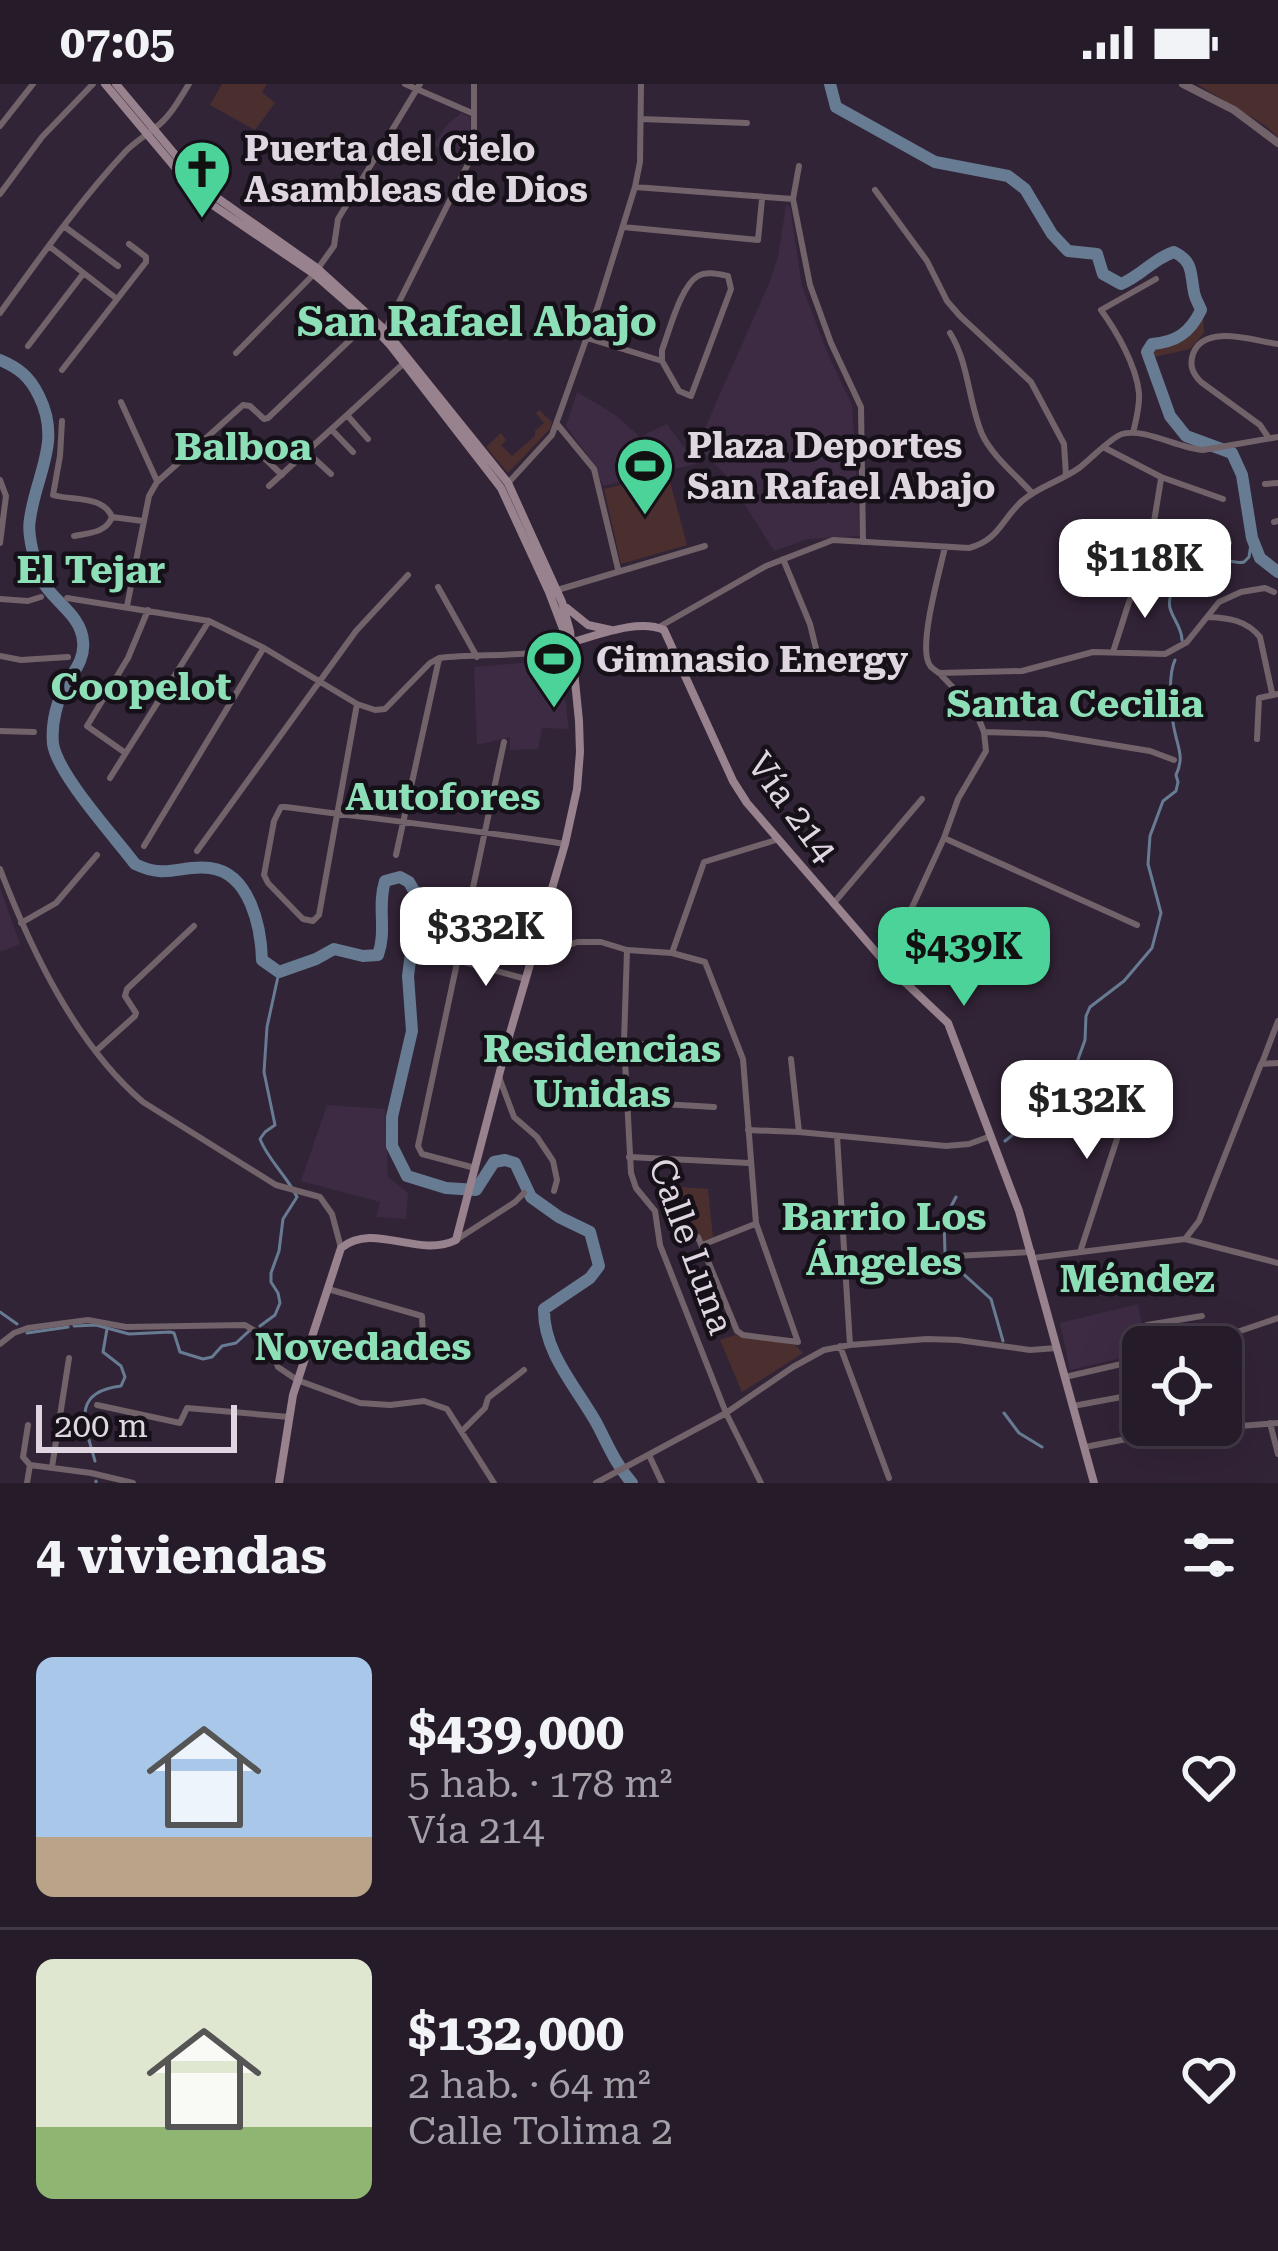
<!DOCTYPE html>
<html lang="es">
<head>
<meta charset="utf-8">
<style>
  body { margin:0; font-family:"Roboto Serif",serif; background:#322835; color:#f1f3f6; height:100vh; display:flex; flex-direction:column; font-size:45px; white-space:nowrap }
  * { box-sizing:border-box; margin:0 }
  p { font-size:39px; color:#a4a1a8 }
  .icon { flex:none; width:66px; height:66px; fill:none; stroke:currentColor; stroke-width:2; stroke-linecap:round; stroke-linejoin:round }
  .map { position:relative; height:1399px; overflow:hidden }
  .drawer { display:flex; flex-direction:column; background:#261b29; flex:1 }
  .drawer>* { flex:none }
  .buttons { position:absolute; left:1122px; top:1242px; display:grid; gap:24px }
  .buttons a { display:grid; place-items:center; width:120px; height:120px; border-radius:18px; background:#261b29; box-shadow:0 12px 48px #0002,0 0 0 3px #423946; font-size:60px }
  .scale { position:absolute; left:36px; bottom:30px; width:201px; box-sizing:border-box; padding-left:12px; border:6px solid #dfd6e2; border-top:0; font-size:33px; line-height:42px; white-space:nowrap; color:#dfd6e2; -webkit-text-stroke:9px #161019; paint-order:stroke }
  .price { position:absolute; translate:-50% -102px; padding:0 27px; border-radius:24px; background:#fff; color:#222; font-size:39px; line-height:78px; filter:drop-shadow(0 3px 6px #0008) }
  .price::after { content:''; position:absolute; left:50%; top:72px; width:36px; height:27px; margin-left:-18px; background:inherit; clip-path:polygon(0 0,100% 0,50% 100%) }
  .price.on { background:#4cd39a; color:#111 }
  ul { padding:0; list-style:none }
  li { display:flex; align-items:center; gap:36px; height:300px; padding:0 36px }
  li+li { border-top:3px solid #423946 }
  li span { display:grid; place-items:center; flex:none; width:336px; height:240px; border-radius:18px; color:#555 }
  li>.icon { margin-inline-start:auto }
  span .icon { width:144px; height:144px; fill:#fffc; stroke-width:1 }
  li b { font-size:51px }
  h2 { display:flex; justify-content:space-between; align-items:center; height:144px; padding:0 36px; font-size:51px }
  .status { display:flex; justify-content:space-between; align-items:center; height:84px; padding:0 60px; background:#261b29; direction:ltr }
  .status svg { height:33px; fill:currentColor }
  .map>svg:first-child { display:block }
</style>
</head>
<body>
<div class="status"><b>07:05</b><svg viewBox="0 0 49 12"><path d="M0 12V9h3v3zM5 12V6h3v6zM10 12V3h3v9zM15 12V0h3v12zM26 1h20v11H26zM47 4h2v5h-2z"/></svg></div>
<div class="map">
<svg width="1278" height="1399" viewBox="0 0 1278 1399">
  <rect width="100%" height="100%" fill="#322437"/>
  <path fill="#3d2b44" d="M461 29 470 33 472 66 466 79 433 61 447 41Z
    M786 121 790 123 802 202 829 273 852 321 860 452 808 455 774 467 727 392 697 362 770 197 778 173Z
    M577 308 614 330 640 353 667 340 696 380 603 402 595 381 566 342Z
    M560 576 569 645 542 644 538 665 510 666V653L477 661 474 583Z
    M0 804 20 860 0 868Z
    M327 1021 385 1025 388 1093 408 1109 406 1135 376 1133 380 1118 301 1097Z
    M1138 1220 1146 1263H1143V1269L1070 1286 1060 1239Z"/>
  <path fill="#4b2e2e" d="M222 0H267L262 8 275 19 255 46 210 21Z
    M1197 0H1278V53L1266 42Z
    M1203 227 1204 249 1190 265 1154 273V262C1181 260 1191 251 1203 227Z
    M539 326 552 338 550 345 508 389 486 363 501 349 506 356 501 361 512 372 535 352V347L544 339 536 329Z
    M668 390 687 461 621 480 604 405Z
    M680 1103 708 1105 713 1153 703 1157 700 1151 697 1152 682 1114Z
    M735 1251 795 1261 803 1269 742 1308 720 1256Z"/>
  <g fill="none" stroke-linecap="round" stroke-linejoin="round">
    <path stroke="#677b93" stroke-width="3" d="M1182 556C1182 539 1164 528 1171 511L1206 473C1221 472 1233 481 1244 478L1249 473 1252 454
      M1005 1057 1015 1049 1046 1044 1063 1017 1085 956 1086 932 1090 923 1124 897 1152 864 1161 829 1148 780 1150 752 1163 717 1176 707 1178 698 1176 691C1183 676 1180 668 1176 653 1171 634 1167 593 1175 576
      M945 1169 944 1136 956 1113
      M948 1176 991 1215 1003 1257
      M0 1228 17 1240
      M74 1242 96 1241 129 1250 170 1248 174 1249 180 1268 203 1275 212 1273 222 1262 236 1259 249 1247
      M260 1242 275 1231 280 1219 278 1209 271 1198V1189L279 1167 283 1135 297 1113C287 1092 268 1076 260 1055L265 1048 275 1041 264 988 267 943 279 888
      M27 1249 68 1243
      M1004 1329 1019 1349 1042 1363
      M95 1377C85 1341 70 1308 121 1302L125 1293 121 1282 103 1268 107 1245
      M96 1399V1397"/>
    <path stroke="#677b93" stroke-width="12" d="M830 0 836 23 935 78 1008 92 1025 105 1052 150 1068 167 1097 170 1103 190 1121 200C1144 190 1151 176 1174 168 1194 178 1190 189 1194 208 1195 215 1199 220 1201 226 1190 249 1176 258 1152 260L1147 268 1170 332 1186 352 1232 369 1242 391 1252 454 1260 474 1278 488
      M0 276C19 284 30 293 39 312 62 358 36 390 30 435 27 450 34 474 39 489 47 515 81 528 83 557 85 573 76 585 68 598 57 614 51 640 53 660 58 691 114 752 135 780 167 796 182 780 210 784 250 789 261 843 262 876L279 888 316 875 334 865 363 872 378 871C387 847 377 822 385 797L400 793 409 798 418 814 408 892 412 947 392 1033V1062L407 1092 446 1104 476 1106 494 1078 505 1076 515 1079 531 1113 559 1133 590 1148 599 1182 590 1194 544 1225C543 1268 577 1304 597 1340 608 1361 616 1381 632 1399"/>
    <path stroke="#716369" stroke-width="6" d="M405 0 472 29
      M641 35 747 39
      M0 42 33 0
      M799 82 793 115 810 201 831 259 861 323 863 458
      M635 103 793 115
      M875 106 927 177 947 217 960 232 1031 298 1064 360 1066 391
      M0 110 42 53 93 0
      M65 143 118 182
      M623 143 758 156 762 115
      M49 162 117 215
      M0 229C39 175 81 115 126 67 135 58 145 52 155 44 170 33 179 16 189 0
      M385 246 474 68V0
      M950 249C969 279 968 317 982 350 992 372 1016 391 1032 409
      M587 254 662 277 679 307 691 312 731 205 728 192C718 190 707 187 698 192 681 201 669 248 662 266V277
      M28 262 83 190
      M236 269 314 190 334 162 338 135 420 0
      M62 286 146 178V173L129 160
      M121 318 157 397
      M347 331 368 355
      M62 337 60 372 53 411C73 417 103 411 112 433L143 437
      M557 340 594 385 618 485
      M332 346 353 368
      M1133 349C1136 336 1140 322 1139 309 1136 281 1117 248 1101 226L1156 195
      M1268 353 1260 341 1201 298C1193 290 1189 282 1193 270 1204 239 1254 257 1278 260
      M1105 364 1161 393 1223 415
      M257 367 282 391
      M307 368 331 390
      M0 396 6 412 0 459
      M509 398 552 351 598 222 635 103 640 78 641 0
      M1265 400 1278 399
      M269 402 404 279
      M1153 438 1229 459
      M1274 438 1278 437
      M74 452C89 449 106 449 112 433
      M1151 456 1161 395
      M945 463C939 490 922 549 927 574 929 583 932 584 939 589L1022 587 1093 568 1165 570 1187 558 1219 518 1241 508 1265 504 1274 508
      M783 475 810 540 819 577
      M438 503 477 573
      M554 507 705 462
      M67 514 209 537 264 564 357 620 375 626 385 625 430 579 439 574C483 568 526 576 568 560
      M0 515 28 517 41 513
      M127 522 149 412 157 398 243 321 250 322 264 335 268 334 371 236
      M1208 533C1229 534 1246 536 1260 553L1272 609
      M659 543 766 482 833 456 969 464C999 456 1001 436 1022 417 1039 402 1061 397 1079 384 1090 376 1110 354 1122 350 1143 343 1180 365 1203 366L1278 353
      M1113 568 1129 518 1141 492
      M0 572 21 576 68 573
      M357 620 319 831 313 837 303 835 298 830 268 799 264 791 274 737 281 723H285C378 735 472 746 565 760
      M0 647 34 648
      M984 648 1046 650 1150 667 1174 676
      M1257 655 1259 614 1278 610
      M124 668 87 642 128 574 148 526
      M110 694 209 537
      M944 754 1137 841
      M144 762 263 565
      M197 767 356 547 408 491
      M396 771 439 575
      M0 785C31 866 76 961 143 1018L276 1101 320 1113 332 1130 341 1164
      M833 820 922 715
      M21 839 56 819 97 771
      M627 866 624 958 631 1089 636 1104 655 1127 660 1161 726 1329 761 1399
      M672 869 704 778 776 756
      M533 872 545 870 577 858H601L627 866 672 869 705 878 743 975 756 1139 798 1258 743 1251 737 1247 698 1153
      M457 876 526 895
      M886 880 944 754 958 715 986 667 984 648 975 626 942 592
      M625 958 710 969
      M96 967 135 932 136 929 125 912 127 905 194 842
      M791 975 799 1048
      M1262 979 1278 937
      M499 993 514 1033 537 1053 553 1077 557 1096 554 1107
      M628 1018 714 1023
      M748 1046 799 1048 946 1062 969 1060 991 1052
      M837 1052 850 1261
      M629 1073 749 1079
      M475 1084 422 1070 418 1062 504 658
      M1185 1155 1278 1179
      M456 1156 515 1118 524 1109
      M702 1161 755 1140
      M1081 1165 1134 1003
      M916 1174 1032 1168
      M1033 1174 1185 1155 1199 1137 1261 980 1278 979
      M328 1205 422 1232 424 1276
      M1172 1237 1178 1263
      M1147 1241 1202 1232
      M0 1260 14 1249 28 1244 88 1236 126 1243 245 1241 267 1254 278 1283 297 1296 360 1319 390 1321 424 1317 447 1325 494 1399
      M840 1262 889 1394
      M1193 1263 1278 1234
      M1065 1293 1143 1275
      M97 1321 180 1339 187 1324 289 1333
      M1073 1322 1143 1309
      M1270 1339 1278 1370
      M462 1347 485 1324 488 1314 524 1286
      M1085 1363 1163 1348 1278 1339
      M649 1371 662 1399
      M30 1381 91 1389 133 1399
      M52 1383 69 1274
      M27 1399 30 1381 23 1373 28 1341
      M596 1399 726 1329 793 1283 824 1266 850 1261 927 1255 958 1256 1030 1266 1057 1264"/>
    <path stroke="#716369" stroke-width="8" d="M1183 0 1234 26 1278 59"/>
    <path stroke="#98828d" stroke-width="8" d="M105 0 183 93 214 122 314 190 369 238 391 262 501 404 549 508 568 558
      M116 0 188 86 216 113 317 184 385 246 508 399 562 518 570 547 579 637 580 668 577 705 565 760 510 949 456 1156C418 1175 374 1137 341 1164L293 1311 279 1399
      M567 524 588 541 611 546
      M569 559C596 552 638 534 664 546L733 697 747 719 888 882 948 939 1019 1127 1094 1399"/>
  </g>
  <defs>
    <g id="church-pin" transform="scale(3)"><path d="M0 17L-7.5 6A9.5 9.5 0 1 1 7.5 6Z" fill="#4cd39a" stroke="#161019"/><path d="M-1.2-6h2.4v3.5h3.3v2.4h-3.3V6h-2.4V-.1h-3.3v-2.4h3.3Z" fill="#111"/></g>
    <g id="stadium-pin" transform="scale(3)"><path d="M0 17L-7.5 6A9.5 9.5 0 1 1 7.5 6Z" fill="#4cd39a" stroke="#161019"/><path d="M0-5a6.5 5 0 1 0 0 10a6.5 5 0 1 0 0-10ZM-3.5-1.8h7v3.6h-7Z" fill="#111"/></g>
  </defs>
  <g fill-rule="evenodd">
    <use href="#church-pin" x="202" y="85"/>
    <use href="#stadium-pin" x="645" y="382"/>
    <use href="#stadium-pin" x="554" y="575"/>
  </g>
  <g text-anchor="middle" stroke-width="9" stroke-linejoin="round" paint-order="stroke">
    <g font-size="36" font-weight="bold" fill="#dfd6e2" stroke="#161019" text-anchor="start">
      <text x="244" y="77">Puerta del Cielo<tspan x="244" dy="41">Asambleas de Dios</tspan></text>
      <text x="687" y="374">Plaza Deportes<tspan x="687" dy="41">San Rafael Abajo</tspan></text>
      <text x="596" y="588">Gimnasio Energy</text>
    </g>
    <g font-size="36" fill="#dfd6e2" stroke="#161019">
      <text transform="translate(793 723) rotate(54)" y="13">Vía 214</text>
      <text transform="translate(692 1162) rotate(70)" y="13">Calle Luna</text>
    </g>
    <g font-size="39" font-weight="bold" fill="#8ddfb7" stroke="#161019">
      <text x="243" y="376">Balboa</text>
      <text x="91" y="499">El Tejar</text>
      <text x="141" y="616">Coopelot</text>
      <text x="1075" y="633">Santa Cecilia</text>
      <text x="443" y="726">Autofores</text>
      <text x="602" y="978">Residencias<tspan x="602" dy="45">Unidas</tspan></text>
      <text x="884" y="1146">Barrio Los<tspan x="884" dy="45">Ángeles</tspan></text>
      <text x="1137" y="1208">Méndez</text>
      <text x="363" y="1276">Novedades</text>
    </g>
    <g font-size="42" font-weight="bold" fill="#8ddfb7" stroke="#161019">
      <text x="477" y="252">San Rafael Abajo</text>
    </g>
  </g>
</svg>
<div class="buttons">
<a><svg class="icon" aria-label="locate" viewBox="0 0 24 24"><circle cx="12" cy="12" r="6"/><path d="M12 2v4M12 18v4M2 12h4M18 12h4"/></svg></a>
</div>
<div class="scale">200 m</div>
<b class="price" style="left:1145px;top:537px">$118K</b>
<b class="price" style="left:486px;top:905px">$332K</b>
<b class="price on" style="left:964px;top:925px">$439K</b>
<b class="price" style="left:1087px;top:1078px">$132K</b>
</div>
<section class="drawer">
<h2>4 viviendas<svg class="icon" aria-label="filters" viewBox="0 0 24 24"><path d="M4 7h16M4 17h16"/><circle cx="9" cy="7" r="2"/><circle cx="15" cy="17" r="2"/></svg></h2>
<ul>
<li><span style="background:linear-gradient(#a9c7e8 75%,#b9a48a 0)"><svg class="icon" aria-label="home" viewBox="0 0 24 24"><path d="M3 11l9-7 9 7M6 9v11h12V9"/></svg></span><div><b>$439,000</b><p>5 hab. · 178 m²</p><p>Vía 214</p></div><svg class="icon" aria-label="heart" viewBox="0 0 24 24"><path d="M12 20l-8-8c-3-5 5-10 8-4 3-6 11-1 8 4z"/></svg></li>
<li><span style="background:linear-gradient(#dfe7d0 70%,#8fb573 0)"><svg class="icon" aria-label="home" viewBox="0 0 24 24"><path d="M3 11l9-7 9 7M6 9v11h12V9"/></svg></span><div><b>$132,000</b><p>2 hab. · 64 m²</p><p>Calle Tolima 2</p></div><svg class="icon" aria-label="heart" viewBox="0 0 24 24"><path d="M12 20l-8-8c-3-5 5-10 8-4 3-6 11-1 8 4z"/></svg></li>
</ul>
</section>
</body>
</html>
